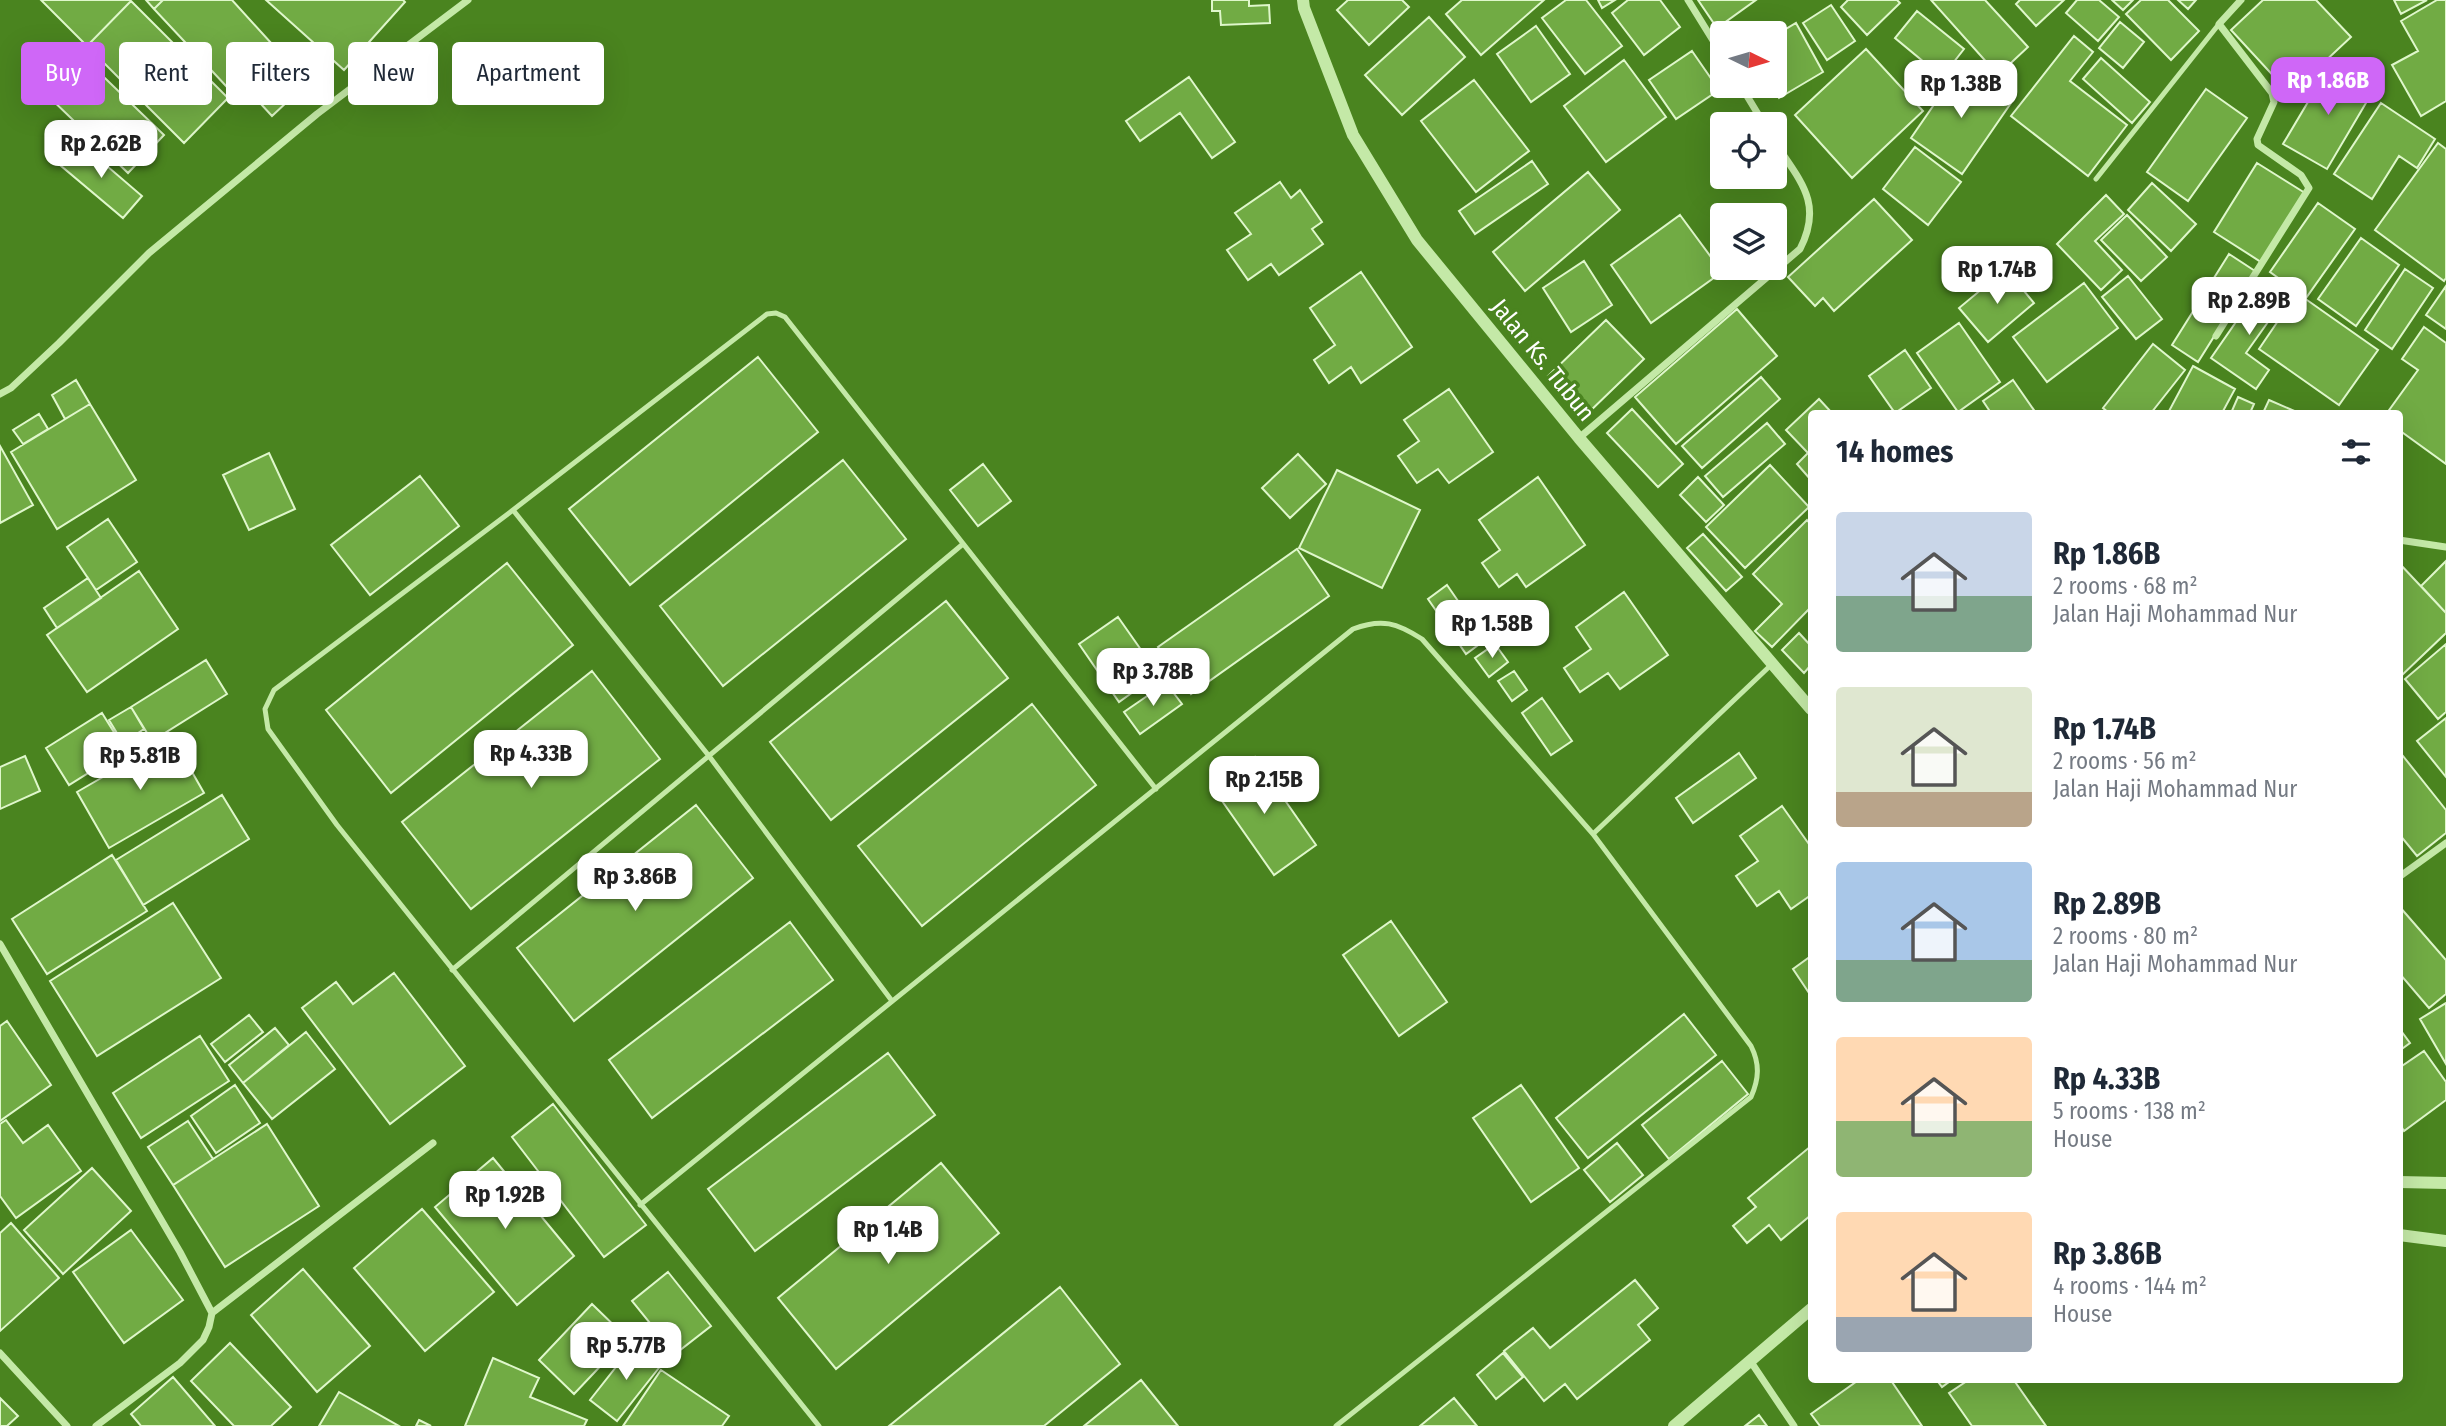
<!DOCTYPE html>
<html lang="en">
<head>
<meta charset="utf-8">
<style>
  body { margin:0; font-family:"Fira Sans Condensed",sans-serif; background:#f6f6f7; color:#1f2937; height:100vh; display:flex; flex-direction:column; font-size:26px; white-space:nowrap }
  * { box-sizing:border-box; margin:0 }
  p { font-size:23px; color:#747a83 }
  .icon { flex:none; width:38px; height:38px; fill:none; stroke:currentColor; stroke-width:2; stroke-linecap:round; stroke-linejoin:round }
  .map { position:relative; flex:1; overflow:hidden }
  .drawer { position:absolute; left:1808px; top:410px; width:595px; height:973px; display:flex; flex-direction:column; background:#fff; border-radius:7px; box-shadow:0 7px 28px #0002 }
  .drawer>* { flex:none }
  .top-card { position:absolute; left:21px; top:42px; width:665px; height:63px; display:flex; gap:14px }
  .needle { width:46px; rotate:95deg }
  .fabs { position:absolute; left:1710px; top:21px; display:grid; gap:14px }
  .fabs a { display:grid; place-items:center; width:77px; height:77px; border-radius:7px; background:#fff; box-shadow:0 7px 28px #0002; font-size:35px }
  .price { position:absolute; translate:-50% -60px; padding:0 16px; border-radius:14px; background:#fff; color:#222; font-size:23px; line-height:46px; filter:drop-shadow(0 2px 4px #0008) }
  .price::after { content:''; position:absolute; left:50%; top:42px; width:21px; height:16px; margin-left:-10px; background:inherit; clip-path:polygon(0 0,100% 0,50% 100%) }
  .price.selected { background:#cf67f7; color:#fff }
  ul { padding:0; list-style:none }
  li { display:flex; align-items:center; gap:21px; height:175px; padding:0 28px }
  li span { display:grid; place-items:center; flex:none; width:196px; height:140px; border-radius:7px; color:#555 }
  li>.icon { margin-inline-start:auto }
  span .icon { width:84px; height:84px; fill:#fffc; stroke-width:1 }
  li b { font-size:30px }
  h2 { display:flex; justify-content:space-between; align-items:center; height:84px; padding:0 28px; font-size:30px }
  .pill { padding:0 24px; border-radius:7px; background:#fff; box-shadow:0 7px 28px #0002; font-size:24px; line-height:63px }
  .pill.selected { background:#cf67f7; color:#fff }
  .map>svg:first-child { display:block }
</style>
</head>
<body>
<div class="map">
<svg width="2446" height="1426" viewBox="0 0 2446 1426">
  <rect width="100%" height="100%" fill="#4a841f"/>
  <path fill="#71ab44" stroke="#dff7cb" stroke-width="2" d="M41 0H130L131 1 87 46Z
    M146 0H163L154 9Z
    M163 0H232L272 44 227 87 154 9Z
    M266 0H403L405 2 344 70Z
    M1212 0H1249V6L1269 5 1270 23 1221 25 1220 11H1212Z
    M1348 0H1402L1409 7 1369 45 1337 10Z
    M1462 0H1544L1481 55 1446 14Z
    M1566 0H1586L1622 46 1585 74 1542 18Z
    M1598 0H1615L1602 8Z
    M1628 0H1660L1680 27 1644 55 1612 13Z
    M1698 0H1756L1717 28Z
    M1848 0H1897L1900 3 1867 35 1841 7Z
    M1931 0H1985L2028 47 1998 75Z
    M2020 0H2064L2036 26 2016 4Z
    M2077 0H2099L2119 17 2098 41 2066 13Z
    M2112 0H2133L2123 10Z
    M2141 0H2168L2199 31 2171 60 2126 14Z
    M2178 0H2196L2188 9Z
    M2263 0H2316L2351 37 2290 94 2231 30Z
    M2394 0H2427L2401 14Z
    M2437 0H2446V101L2421 116 2392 65 2418 51 2401 21Z
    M131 1 228 98 184 143 87 46Z
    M1831 5 1855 41 1827 60 1803 23Z
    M1917 11 1964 49 1942 77 1895 38Z
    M1429 17 1465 57 1402 115 1365 75Z
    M2120 22 2144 42 2123 68 2099 48Z
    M1796 23 1823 72 1779 98 1772 86H1774V36Z
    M1536 26 1570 74 1531 102 1497 54Z
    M2074 36 2093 52 2070 81 2127 125 2088 176 2011 116Z
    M1866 49 1923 111 1852 178 1795 115Z
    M1692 51 1719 90 1676 119 1649 80Z
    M82 56 164 135 128 173 46 94Z
    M2101 58 2150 102 2132 123 2083 79Z
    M281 59 305 85 272 116 248 90Z
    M1624 60 1666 117 1606 162 1564 106Z
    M2330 65 2373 91 2327 169 2283 144Z
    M1960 67 2011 103 1962 174 1911 138Z
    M1189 77 1235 142 1212 158 1180 113 1140 141 1126 121Z
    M1474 80 1529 151 1476 192 1421 121Z
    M2206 89 2247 118 2188 201 2147 172Z
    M2381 103 2435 139 2417 168 2399 156 2372 199 2334 174Z
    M79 142 142 196 123 218 60 165Z
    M2438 143 2446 149V278L2444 281 2375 230Z
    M1915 147 1961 182 1928 225 1883 189Z
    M1532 161 1548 184 1475 234 1459 211Z
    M2257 163 2305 193 2261 262 2214 232Z
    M1588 172 1620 210 1525 291 1493 252Z
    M1280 182 1291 198 1300 190 1322 222 1312 229 1323 244 1279 275 1271 264 1248 280 1227 250 1251 234 1235 213Z
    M2152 183 2196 224 2171 251 2128 210Z
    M2106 195 2124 214 2095 241 2122 270 2101 290 2057 244Z
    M1874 199 1912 240 1834 311 1823 298 1815 306 1788 277Z
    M2318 203 2355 229 2306 298 2270 272Z
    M1680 215 1722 272 1651 323 1611 265Z
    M2127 215 2167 257 2141 281 2101 240Z
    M2361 238 2399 265 2356 326 2318 299Z
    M2229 254 2255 271 2198 362 2172 345Z
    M1584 261 1612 305 1571 332 1543 288Z
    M2006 269 2034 303 1988 342 1959 308Z
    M2405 269 2433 288 2392 349 2365 330Z
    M1361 272 1412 347 1361 383 1351 367 1329 383 1314 360 1335 345 1310 308Z
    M2128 276 2162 319 2136 339 2102 297Z
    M2084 283 2118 328 2047 382 2013 337Z
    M2263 283 2285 298 2246 353 2269 370 2256 389 2211 358Z
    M2446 286V329L2426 315Z
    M2297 293 2378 350 2339 405 2259 349Z
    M1737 309 1777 356 1676 444 1635 397Z
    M1606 320 1644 359 1585 416 1548 376Z
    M1959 323 2000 382 1958 412 1917 353Z
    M2424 327 2446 343V464L2399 430V413H2387L2418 370 2402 359Z
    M2153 344 2185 370 2151 413H2109L2103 408Z
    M1905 350 1931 388 1895 413 1869 376Z
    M758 357 818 432 630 585 569 509Z
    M2193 366 2235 389 2222 413H2168Z
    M1761 377 1780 399 1702 468 1682 446Z
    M76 380 90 404 65 419 52 395Z
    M2013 380 2036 413H1991L1983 401Z
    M1449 389 1493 452 1449 483 1438 469 1417 483 1398 456 1419 441 1404 420Z
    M2238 397 2254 404 2250 413H2231Z
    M1819 399 1832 413H1811V480L1797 464 1808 453 1786 430Z
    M2269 400 2299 413H2263Z
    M90 404 136 480 57 529 11 452Z
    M1632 409 1683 464 1658 487 1607 433Z
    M39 414 48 429 23 444 13 430Z
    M1767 423 1785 444 1723 497 1705 476Z
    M0 446 33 505 0 523Z
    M269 453 295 509 249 530 223 475Z
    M1298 454 1326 484 1290 518 1262 488Z
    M843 460 906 539 723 686 660 606Z
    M983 464 1011 501 978 526 950 490Z
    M1770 465 1809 507 1745 568 1706 527Z
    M1337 470 1420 510 1382 588 1299 548Z
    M420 476 459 526 370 595 331 545Z
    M1538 477 1585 545 1526 587 1517 574 1499 587 1482 563 1500 550 1479 520Z
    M1698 477 1724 505 1706 522 1680 495Z
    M108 519 137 562 96 590 67 547Z
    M1807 520 1811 525V607L1772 647 1755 631 1782 604 1753 574Z
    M1703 534 1742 577 1726 591 1687 548Z
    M1297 549 1329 596 1191 694 1158 647Z
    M2446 561V613L2421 586Z
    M507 563 573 645 391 793 326 710Z
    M2399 563 2446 613V633L2399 678Z
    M139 571 178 629 87 692 47 635Z
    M88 578 101 598 57 628 44 608Z
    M1447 585 1485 640 1466 654 1428 599Z
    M1624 592 1668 655 1620 689 1608 673 1580 692 1564 668 1591 649 1576 627Z
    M946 601 1008 678 831 820 770 742Z
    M1118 617 1158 674 1119 702 1079 644Z
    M1799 633 1811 646V665L1804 673 1782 650Z
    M1495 644 1508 662 1489 677 1475 658Z
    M2446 644V712L2438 719 2405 679Z
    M206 660 227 694 152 741 131 707Z
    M592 671 660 759 471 909 402 822Z
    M1514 671 1527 690 1512 701 1498 681Z
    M1166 683 1182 704 1140 734 1124 712Z
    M1542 698 1572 741 1551 755 1522 713Z
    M1032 704 1096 785 922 926 858 846Z
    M131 707 144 729 123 743 109 720Z
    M102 713 125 750 69 785 46 748Z
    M2446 718V777L2417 741Z
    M172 737 204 793 109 848 77 792Z
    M2399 751 2446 810V833L2417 856 2399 834Z
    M1739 753 1756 778 1693 823 1676 798Z
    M25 756 40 791 0 809V767Z
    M1255 757 1316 845 1274 875 1213 788Z
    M222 795 249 839 143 905 116 860Z
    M696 805 753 878 574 1021 517 948Z
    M1782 806 1811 847V895L1791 909 1779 891 1757 906 1736 876 1758 861 1740 836Z
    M112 855 147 911 47 974 12 919Z
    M173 903 221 978 97 1056 50 981Z
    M2399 906 2446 960V994L2429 1008 2399 973Z
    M1391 921 1447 1002 1399 1036 1343 955Z
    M790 922 833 980 652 1118 609 1060Z
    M1811 956V996L1793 969Z
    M394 973 465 1066 390 1124 302 1008 336 982 353 1004Z
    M2446 1003V1064L2420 1019Z
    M1684 1014 1716 1055 1588 1158 1556 1118Z
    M249 1015 263 1032 225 1062 211 1044Z
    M7 1021 51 1085 0 1121V1026Z
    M275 1028 289 1045 243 1083 229 1065Z
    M2399 1028 2410 1043 2399 1051Z
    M306 1032 335 1069 272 1119 243 1083Z
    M200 1036 229 1081 141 1138 113 1093Z
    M2424 1051 2446 1082V1100L2404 1131 2399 1123V1068Z
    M888 1053 935 1115 755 1251 708 1189Z
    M1722 1061 1748 1094 1669 1159 1642 1125Z
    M235 1085 260 1123 216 1153 191 1116Z
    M1521 1085 1579 1168 1531 1202 1473 1118Z
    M553 1104 646 1225 604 1257 512 1137Z
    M6 1120 23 1143 48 1125 81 1171 16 1218 0 1196V1124Z
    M188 1121 213 1159 173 1185 148 1147Z
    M267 1124 319 1206 225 1267 173 1185Z
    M1617 1143 1643 1175 1610 1202 1584 1170Z
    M1811 1146V1215L1781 1240 1769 1225 1747 1243 1733 1226 1756 1207 1748 1198Z
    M493 1158 574 1256 517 1305 435 1207Z
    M941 1163 999 1233 836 1369 778 1298Z
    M92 1168 131 1211 63 1274 24 1230Z
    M422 1209 494 1292 425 1351 354 1268Z
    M11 1223 59 1278 0 1331V1233Z
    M131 1230 183 1300 124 1343 73 1272Z
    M303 1269 370 1346 317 1392 251 1315Z
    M668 1272 711 1326 675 1354 632 1301Z
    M1635 1280 1658 1308 1638 1325 1650 1340 1577 1399 1565 1384 1544 1401 1504 1351 1533 1328 1550 1348Z
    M1060 1287 1120 1364 1044 1426H889Z
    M592 1304 627 1338 574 1394 539 1360Z
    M230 1343 291 1407 271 1426H234L191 1381Z
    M635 1343 662 1364 617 1421 590 1400Z
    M1503 1353 1523 1377 1496 1399 1477 1375Z
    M493 1358 539 1378 530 1397 587 1420 584 1426H465Z
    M661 1370 729 1416 722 1426H623Z
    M173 1377 215 1426H141L131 1414Z
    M1860 1379H1890L1922 1426H1820L1811 1414Z
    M1936 1379H1953L1942 1387Z
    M1970 1379H2013L2046 1426H1972L1949 1393Z
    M1141 1380 1178 1426H1084Z
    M339 1392 399 1426H319Z
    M0 1398 18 1416 7 1426H0Z
    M1454 1398 1477 1426H1420Z
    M1759 1415 1767 1426H1745Z
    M419 1420 431 1426H416Z"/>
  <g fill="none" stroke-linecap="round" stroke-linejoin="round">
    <path stroke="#c4e9a7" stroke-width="5" d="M2096 179 2219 24
      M513 510 709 756 892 1001
      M452 970 963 544
      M640 1205 1353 629C1382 618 1397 623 1422 639L1593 834
      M819 1426 337 825 268 729 265 709 274 690 513 510 767 314 776 313 785 317 1156 789
      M1336 1426 1751 1097C1759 1079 1760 1064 1751 1046L1593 834 1771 665"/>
    <path stroke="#c4e9a7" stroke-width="7" d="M1688 0 1722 55
      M1741 86 1764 124
      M2216 336 2309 188 2301 175 2258 145 2257 139 2274 102 2272 93 2219 24 2241 0
      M0 394 11 388 59 343 149 253 317 114 468 0
      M1579 438 1800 249C1824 202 1799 180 1774 141
      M2399 540 2446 547
      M2399 877 2446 843
      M0 944 180 1252 212 1313 209 1327 203 1340 180 1363 96 1426
      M212 1313 433 1143
      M0 1353 67 1426
      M1751 1362 1794 1426"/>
    <path stroke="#c4e9a7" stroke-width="12" d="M1303 0 1304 8 1353 135 1417 240 1579 438 1811 709
      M2399 1182 2446 1183
      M2399 1235 2446 1241
      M1674 1426 1811 1309"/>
  </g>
  <g text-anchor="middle" stroke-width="7" stroke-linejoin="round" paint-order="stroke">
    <g font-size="24" fill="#fff" stroke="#4a841f">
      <text transform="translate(1543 360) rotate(51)" y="8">Jalan Ks. Tubun</text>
    </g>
  </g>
</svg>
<div class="fabs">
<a><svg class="needle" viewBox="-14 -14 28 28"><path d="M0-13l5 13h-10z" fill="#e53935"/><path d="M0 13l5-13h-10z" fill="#747a83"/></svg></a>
<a><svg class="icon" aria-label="locate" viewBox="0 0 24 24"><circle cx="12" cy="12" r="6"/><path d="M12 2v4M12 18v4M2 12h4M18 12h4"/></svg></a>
<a><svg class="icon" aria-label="layers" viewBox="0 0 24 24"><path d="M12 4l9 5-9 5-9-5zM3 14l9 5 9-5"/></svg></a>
</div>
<b class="price selected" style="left:2328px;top:117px">Rp 1.86B</b>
<b class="price" style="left:1961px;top:120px">Rp 1.38B</b>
<b class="price" style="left:101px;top:180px">Rp 2.62B</b>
<b class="price" style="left:1997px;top:306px">Rp 1.74B</b>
<b class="price" style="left:2249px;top:337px">Rp 2.89B</b>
<b class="price" style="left:1492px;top:660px">Rp 1.58B</b>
<b class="price" style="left:1153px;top:708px">Rp 3.78B</b>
<b class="price" style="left:531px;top:790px">Rp 4.33B</b>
<b class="price" style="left:140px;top:792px">Rp 5.81B</b>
<b class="price" style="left:1264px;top:816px">Rp 2.15B</b>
<b class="price" style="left:635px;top:913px">Rp 3.86B</b>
<b class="price" style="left:505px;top:1231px">Rp 1.92B</b>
<b class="price" style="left:888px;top:1266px">Rp 1.4B</b>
<b class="price" style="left:626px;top:1382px">Rp 5.77B</b>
<div class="top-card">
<a class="pill selected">Buy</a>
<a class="pill">Rent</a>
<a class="pill">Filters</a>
<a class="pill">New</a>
<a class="pill">Apartment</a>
</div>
<section class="drawer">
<h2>14 homes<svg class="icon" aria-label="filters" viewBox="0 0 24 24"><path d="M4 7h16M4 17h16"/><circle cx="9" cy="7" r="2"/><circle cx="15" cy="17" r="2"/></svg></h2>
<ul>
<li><span style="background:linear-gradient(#c9d6e8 60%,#7fa58c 0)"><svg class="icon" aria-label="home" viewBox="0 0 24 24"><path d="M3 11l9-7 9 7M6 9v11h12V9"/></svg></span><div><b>Rp 1.86B</b><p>2 rooms · 68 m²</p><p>Jalan Haji Mohammad Nur</p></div></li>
<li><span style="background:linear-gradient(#dfe7d0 75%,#b9a48a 0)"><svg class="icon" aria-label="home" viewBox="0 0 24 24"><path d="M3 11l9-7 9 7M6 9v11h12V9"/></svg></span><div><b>Rp 1.74B</b><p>2 rooms · 56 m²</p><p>Jalan Haji Mohammad Nur</p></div></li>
<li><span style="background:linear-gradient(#a9c7e8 70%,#7fa58c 0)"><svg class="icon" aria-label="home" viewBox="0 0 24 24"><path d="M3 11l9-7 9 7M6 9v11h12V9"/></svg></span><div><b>Rp 2.89B</b><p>2 rooms · 80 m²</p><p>Jalan Haji Mohammad Nur</p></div></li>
<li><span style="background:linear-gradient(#ffd9b3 60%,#8fb573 0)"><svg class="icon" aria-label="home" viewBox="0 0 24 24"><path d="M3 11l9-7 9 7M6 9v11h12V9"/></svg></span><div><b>Rp 4.33B</b><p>5 rooms · 138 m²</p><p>House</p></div></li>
<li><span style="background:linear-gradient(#ffd9b3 75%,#9aa5b1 0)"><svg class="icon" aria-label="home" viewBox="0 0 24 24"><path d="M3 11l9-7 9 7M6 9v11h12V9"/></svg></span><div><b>Rp 3.86B</b><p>4 rooms · 144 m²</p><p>House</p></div></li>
</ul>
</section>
</div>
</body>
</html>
